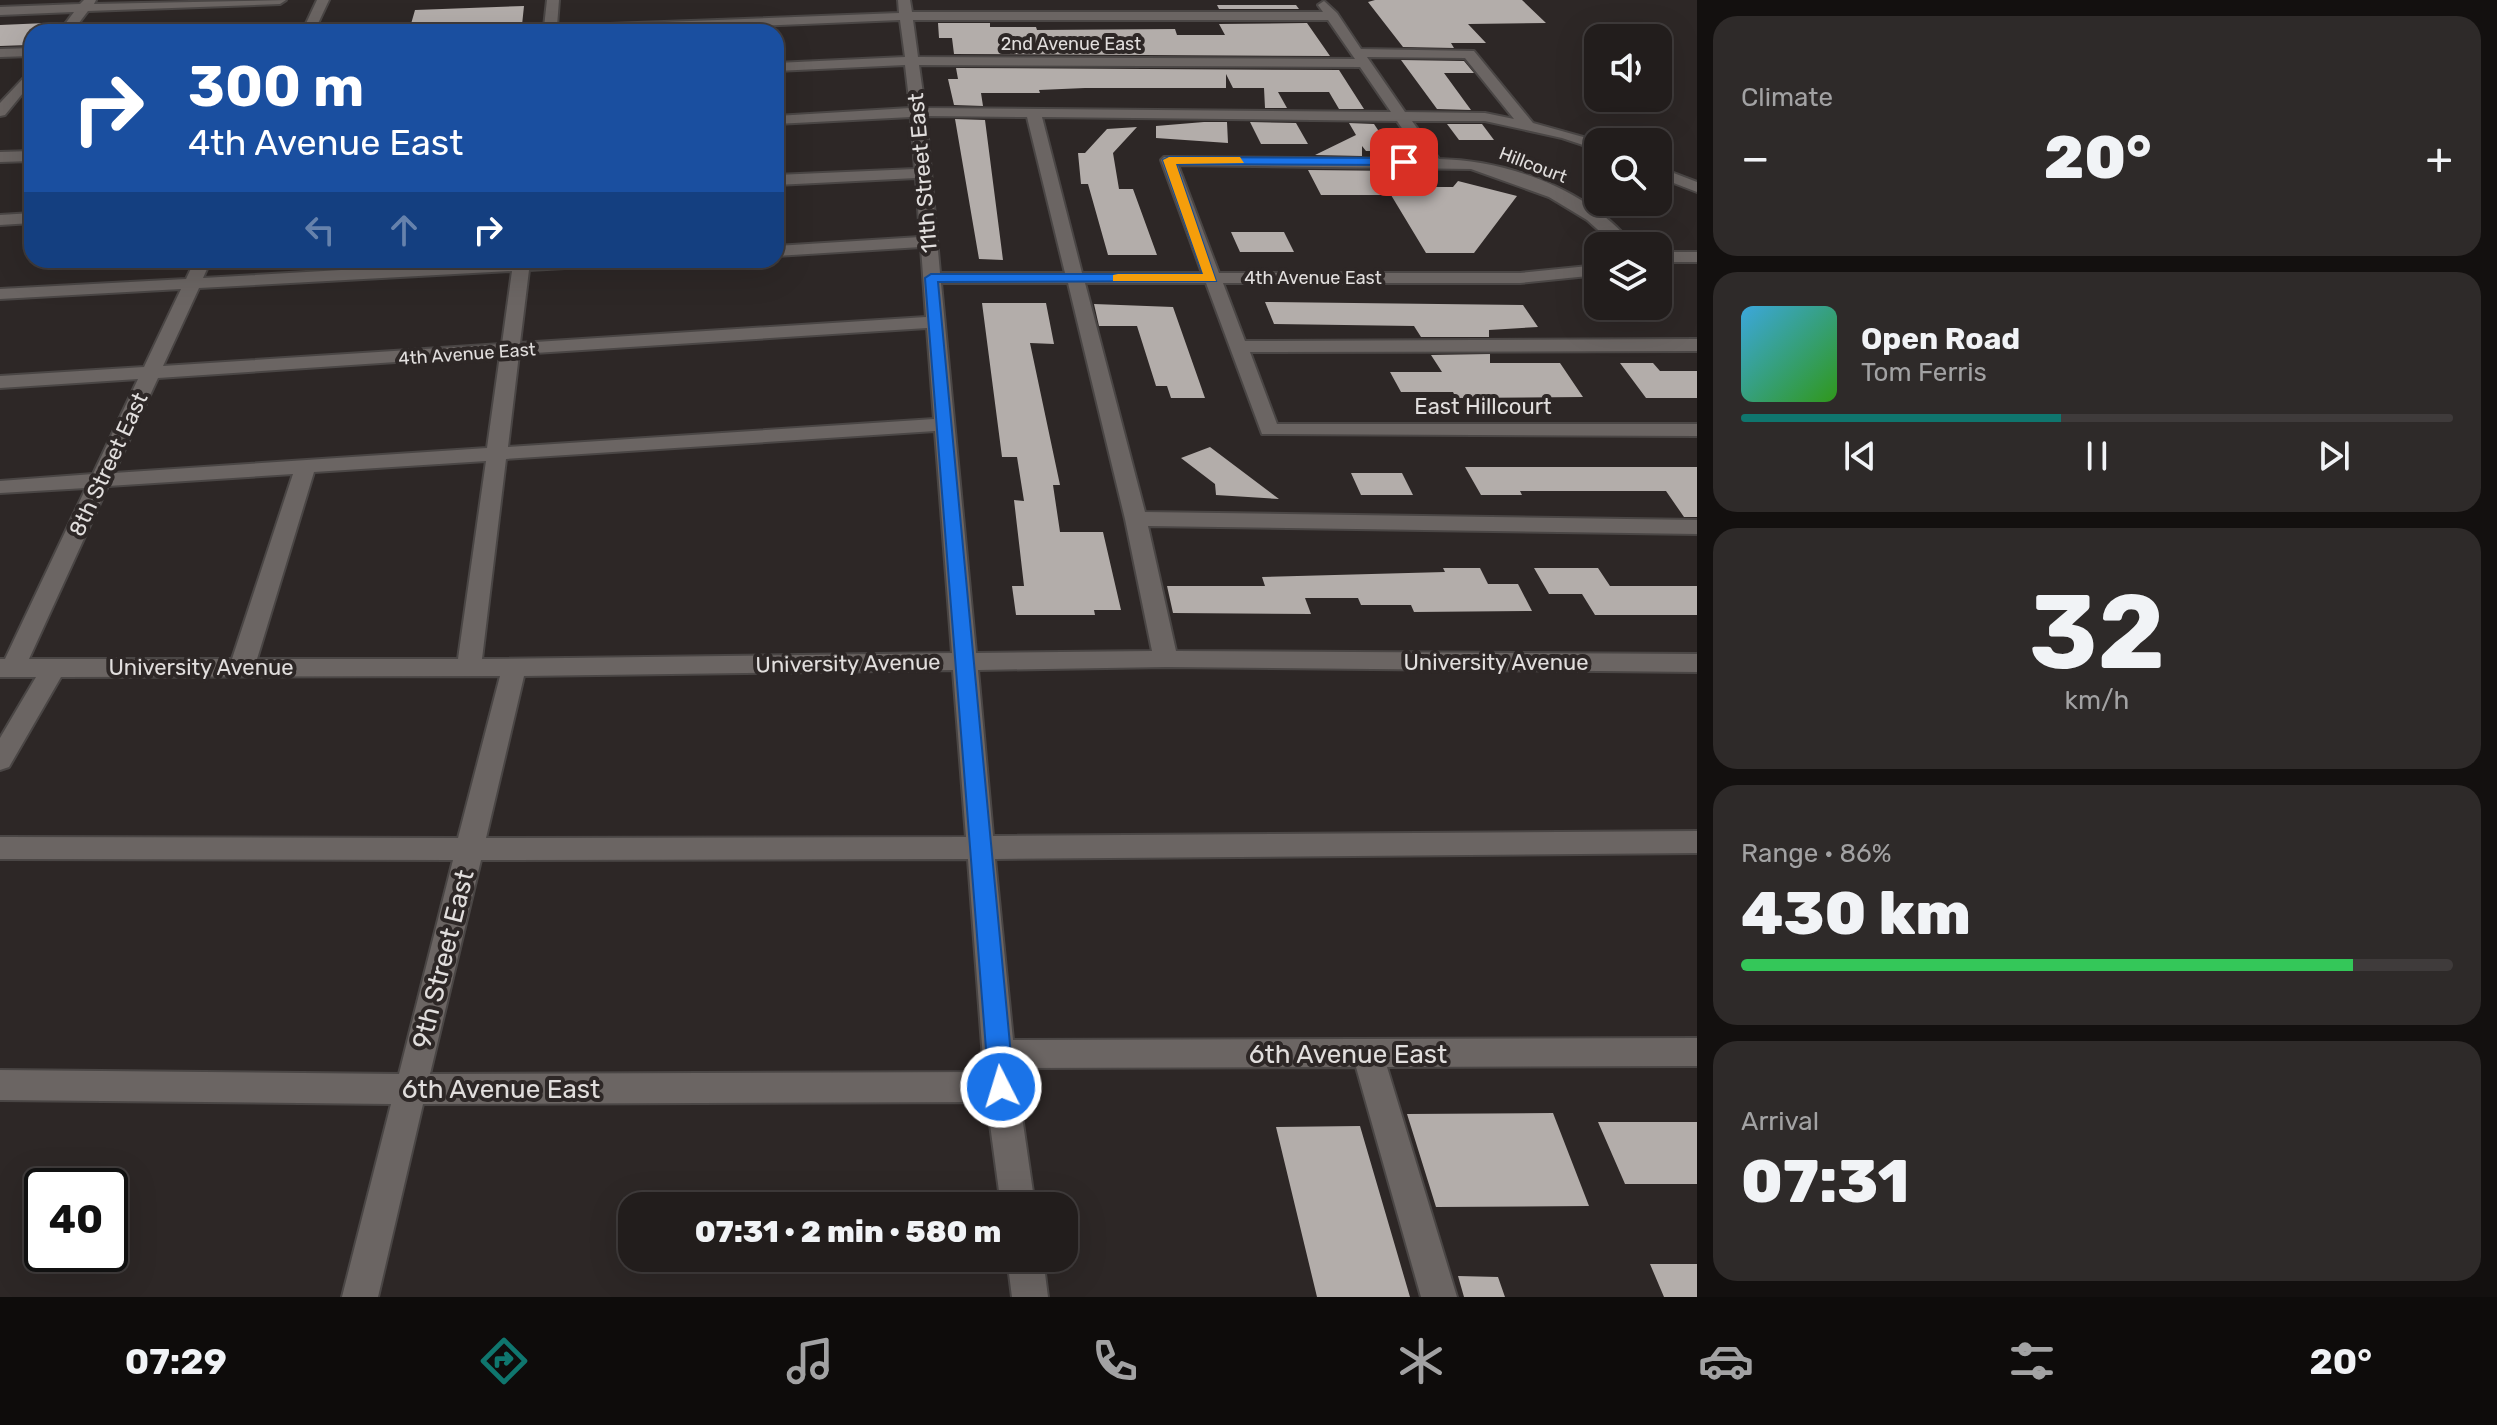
<!DOCTYPE html>
<html lang="en">
<head>
<meta charset="utf-8">
<style>
	body { margin:0; font-family:Rubik,sans-serif; background:#2e2a29; color:#f1f3f6; height:100vh; display:flex; flex-direction:column; font-size:30px; white-space:nowrap }
	* { box-sizing:border-box; margin:0 }
	p { font-size:26px; color:#a2a2a3 }
	.icon { flex:none; width:44px; height:44px; fill:none; stroke:currentColor; stroke-width:2; stroke-linecap:round; stroke-linejoin:round }
	.map { position:relative; flex:1; overflow:hidden }
	.drawer { display:flex; flex-direction:column; gap:16px; padding:16px; background:#13100f; width:800px }
	.drawer>* { flex:none }
	.banner { position:absolute; left:24px; top:24px; width:760px; height:244px; border-radius:24px; box-shadow:0 8px 32px #0002,0 0 0 2px #3f3b3b; background:#1a4fa0; color:#fff; overflow:hidden }
	.fabs { position:absolute; left:1584px; top:24px; display:grid; gap:16px }
	.fabs a { display:grid; place-items:center; width:88px; height:88px; border-radius:16px; background:#221d1c; box-shadow:0 8px 32px #0002,0 0 0 2px #3f3b3b; font-size:40px }
	.speed { position:absolute; left:24px; top:1168px; display:flex; gap:16px; font-size:40px; font-weight:700; text-align:center }
	.speed>* { display:grid; place-content:center; width:104px; height:104px; border-radius:50%; background:#221d1c; box-shadow:0 8px 32px #0002,0 0 0 2px #3f3b3b; line-height:1 }
	.speed .limit { border:4px solid #111; border-radius:12px; background:#fff; color:#111 }
	.pin { position:absolute; display:grid; place-items:center; width:68px; height:68px; color:#fff; margin:-34px; border-radius:16px; box-shadow:0 4px 12px #0006 }
	.me { position:absolute; width:88px; margin:-44px; rotate:355deg; stroke-linejoin:round; filter:drop-shadow(0 0 6px #0008) }
	.turn { display:flex; align-items:center; gap:28px; height:168px; padding:0 32px; font-size:36px }
	.turn .icon { width:104px; height:104px; stroke-width:2.5 }
	.turn b { display:block; font-size:56px; line-height:68px }
	.lanes { display:flex; align-items:center; height:76px; padding:0 32px; background:#0003; justify-content:center; gap:40px; direction:ltr }
	.lanes .off { opacity:.35 }
	.big { font-size:60px; font-weight:800; line-height:1.1 }
	.drawer .tile { flex:1; display:flex; flex-direction:column; justify-content:center; gap:12px; min-width:0; padding:0 28px; border-radius:24px; background:#2e2a29 }
	.drawer .dial { align-items:center; gap:0 }
	.dial b { font-size:104px; line-height:1 }
	.song { display:flex; align-items:center; gap:24px }
	.cover { width:96px; height:96px; border-radius:12px; background:linear-gradient(135deg,hsl(200 70% 55%),hsl(110 70% 35%)) }
	.played { height:8px; border-radius:4px; background:linear-gradient(90deg,#0f766e 45%,#3f3b3b 45%) }
	.keys { display:flex; justify-content:space-around; direction:ltr }
	.heat { display:flex; justify-content:space-between; align-items:center; font-size:44px; direction:ltr }
	.charge { height:12px; border-radius:6px; background:linear-gradient(90deg,#34c759 86%,#3f3b3b 0) }
	.trip { position:absolute; left:618px; top:1192px; width:460px; height:80px; border-radius:24px; background:#221d1c; box-shadow:0 8px 32px #0002,0 0 0 2px #3f3b3b; font-weight:800; line-height:80px; text-align:center }
	.tab-bar { display:flex; height:128px; justify-content:space-around; align-items:center; background:#0e0c0b; color:#a2a2a3 }
	.tab-bar .icon { width:56px; height:56px }
	.tab-bar .selected { color:#0f766e }
	.tab-bar b { font-size:36px; color:#f1f3f6 }
	main { display:flex; flex:1; min-height:0 }
	.map>svg:first-child { display:block }
	.building { fill:#b3adaa }
	.lines { fill:none; stroke-linecap:round; stroke-linejoin:round }
	.minor-casing { stroke:#4a4645; stroke-width:4 }
	.minor { fill:#6b6563; fill-rule:evenodd }
	.route { fill:#1a73e8; stroke:#114b97; stroke-width:2 }
	.slow { fill:#f59e0b }
	.labels { text-anchor:middle; stroke-width:8; stroke-linejoin:round; paint-order:stroke }
	.far-street-label { font-size:18px; fill:#e1dedd; stroke:#2d2726 }
	.street-label { font-size:22px; fill:#e1dedd; stroke:#2d2726 }
	.near-street-label { font-size:26px; fill:#e1dedd; stroke:#2d2726 }
</style>
</head>
<body>
<main>
<div class="map">
<svg width="1697" height="1297" viewBox="0 0 1697 1297">
	<rect width="100%" height="100%" fill="#2d2726"/>
	<path class="building" d="M1375,0H1522L1546,23L1468,24L1486,43H1451L1454,48L1403,47L1368,2Z
		M1217,5H1296L1299,9H1219Z
		M524,6L522,25L508,30L409,31L415,10Z
		M46,23L40,32H32L29,45L0,46V25Z
		M938,23H990V27H1036L1037,30L1175,29L1177,35H1225L1219,24L1307,23L1330,56L954,54L952,38H939Z
		M1401,60L1464,61L1474,73H1444L1471,110L1437,109Z
		M956,68L1339,70L1364,109H1339L1329,92H1278L1287,108H1265L1264,88H1233L1226,74V88H1085L1039,90L1040,93H981L983,106L954,105L948,79H958Z
		M955,119L985,120L1003,260L979,259Z
		M1204,122H1227L1228,143L1156,138V126Z
		M1250,122L1296,123L1308,144H1261Z
		M1349,123L1374,124L1392,151H1366L1362,146V156L1315,155L1356,135Z
		M1447,124H1482L1494,140H1459Z
		M1137,127L1113,153L1119,189H1133L1157,255H1108L1088,184H1081L1078,153H1085L1107,129Z
		M1308,170L1405,171L1419,187H1453L1458,181L1517,196L1474,253H1426L1391,195H1321Z
		M1231,232H1284L1294,252H1240Z
		M1265,302L1523,305L1538,327L1489,330V337H1421L1414,326L1274,324Z
		M982,303H1046L1054,344L1030,343L1060,485H1053L1060,532H1103L1121,610H1094L1095,615H1016L1012,586H1024L1014,500L1024,501L1017,457H1002Z
		M1094,304L1173,307L1205,398H1171L1167,386H1156L1137,326H1099Z
		M1490,354V363H1560L1583,397L1456,398L1453,392H1401L1390,372H1442L1431,355Z
		M1620,363H1653L1660,371H1697V398H1646Z
		M1210,447L1279,499L1216,495L1215,484L1181,458Z
		M1465,467H1697V517H1684L1666,491H1520L1522,495H1481Z
		M1351,473H1402L1413,495H1361Z
		M1443,568H1480L1488,584H1518L1532,611L1414,612L1411,605H1361L1358,598H1305L1311,614L1173,613L1167,586H1265L1262,577L1445,572Z
		M1534,568H1598L1610,586H1697V615H1595L1582,594H1549Z
		M1553,1113L1589,1206L1436,1207L1407,1114Z
		M1598,1122H1697V1184H1625Z
		M1360,1126L1410,1297H1317L1276,1127Z
		M1650,1264H1697V1297H1664Z
		M1458,1276L1498,1277L1505,1297H1464Z"/>
	<g class="lines">
		<g class="minor-casing">
			<path id="minor" d="M84,0H96L94,4L286,0L280,4L88,11L72,32H59L74,12L0,15V7L80,4Z
				M317,0H329L314,32H302Z
				M547,0H559L557,26L899,13L898,0H910L912,12H1323L1318,5L1324,1L1337,13L1361,49L1474,51L1533,123L1601,142H1598V150L1562,138L1485,121H1412L1439,159C1507,160 1590,190 1634,246H1616L1587,220L1549,197L1471,169L1178,165L1219,273H1520L1598,265V275L1520,283H1223L1245,341L1697,339V351L1250,352L1277,424H1697V436L1262,434L1206,283H1085L1145,512L1697,520V534L1148,526L1176,651L1697,654V672L1166,667L978,670L993,836L1697,831V853L995,859L1013,1040L1697,1038V1066L1387,1067L1457,1297H1421L1356,1067L1015,1068L1035,1206H1001L987,1102L423,1104L378,1297H342L391,1104L0,1100V1070L399,1074L453,860L0,859V837L458,838L500,676L61,677L9,767L0,770V738L36,677H0V659H5L86,488L0,493V481L93,474L138,379L0,388V376L144,367L181,289L0,299V289L186,279L195,260H211L203,278L514,260H627L619,265L529,270L520,343L926,317L921,247L776,256V246L920,237L916,178L776,185V175L915,169L911,117L776,124V116L910,108L905,65L776,71V63L905,57L900,20L609,32H510L516,28L544,27ZM913,20H1328L1355,59L918,57ZM1367,57L1465,58L1514,119L1485,113L1405,112ZM919,65L1360,67L1391,112L925,108ZM926,116L1027,117L1065,273H940ZM1042,117L1397,121L1423,159L1164,157L1161,160L1202,273H1082ZM512,271L502,344L163,366L199,288ZM941,283H1068L1125,519L1152,651L976,653ZM927,328L934,419L508,447L519,354ZM500,355L487,448L114,473L158,378ZM935,431L952,653L482,659L506,459ZM486,461L458,659H257L314,472ZM293,474L232,659H29L108,486ZM953,670L966,837L486,838L524,676ZM968,859L984,1072L430,1074L481,860Z
				M32,48V56L0,57V49Z
				M32,69V82L5,115L0,116V103Z
				M32,151V161L0,162V152Z
				M1658,167L1697,182V192L1658,177Z
				M32,213V223L0,225V215Z
				M1658,252H1697V262H1658Z
				M1007,1258H1043L1048,1297H1012Z"/>
		</g>
		<use href="#minor" class="minor"/>
	</g>
	<path class="route" d="M1169,157L1404,158L1410,162L1404,165L1176,164L1216,281L938,282L1014,1087L1010,1095L1001,1098L993,1095L989,1087L925,278L931,274H1203L1163,160Z"/>
	<path class="slow" d="M1240,157L1244,163L1176,164L1216,281H1113V275L1118,274H1203L1163,160L1169,157Z"/>
	<g class="labels">
		<g class="far-street-label">
			<text x="1071" y="50">2nd Avenue East</text>
			<text transform="translate(1533 165) rotate(21)" y="6">Hillcourt</text>
			<text x="1313" y="284">4th Avenue East</text>
			<text transform="translate(467 354) rotate(-4)" y="6">4th Avenue East</text>
		</g>
		<g class="street-label">
			<text transform="translate(922 173) rotate(-95)" y="8">11th Street East</text>
			<text x="1483" y="414">East Hillcourt</text>
			<text transform="translate(108 464) rotate(-65)" y="8">8th Street East</text>
			<text x="1496" y="670">University Avenue</text>
			<text transform="translate(848 663) rotate(-1)" y="8">University Avenue</text>
			<text x="201" y="675">University Avenue</text>
		</g>
		<g class="near-street-label">
			<text transform="translate(443 959) rotate(-76)" y="9">9th Street East</text>
			<text x="1348" y="1063">6th Avenue East</text>
			<text x="501" y="1098">6th Avenue East</text>
		</g>
	</g>
</svg>
<div class="fabs">
<a><svg class="icon" aria-label="sound" viewBox="0 0 24 24"><path d="M4 9h4l5-4v14l-5-4H4zM17 9q2 3 0 6"/></svg></a>
<a><svg class="icon" aria-label="search" viewBox="0 0 24 24"><circle cx="10" cy="10" r="6"/><path d="M15 15l6 6"/></svg></a>
<a><svg class="icon" aria-label="layers" viewBox="0 0 24 24"><path d="M12 4l9 5-9 5-9-5zM3 14l9 5 9-5"/></svg></a>
</div>
<div class="speed"><div class="limit">40</div></div>
<div class="pin" style="left:1404px;top:162px;background:#d93025"><svg class="icon" aria-label="arrive" viewBox="0 0 24 24"><path d="M6 21V4h12l-3 4 3 4H6"/></svg></div>
<svg class="me" style="left:1001px;top:1087px" viewBox="-20 -20 40 40"><circle r="17" fill="#1a73e8" stroke="#fff" stroke-width="3"/><path d="M0-11L8 9 0 5-8 9z" fill="#fff"/></svg>
<div class="trip">07:31 · 2 min · 580 m</div>
<div class="banner">
<div class="turn"><svg class="icon" aria-label="right" viewBox="0 0 24 24"><path d="M7 20v-9h11M14 6l5 5-5 5"/></svg><div><b>300 m</b>4th Avenue East</div></div>
<div class="lanes"><svg class="icon off" aria-label="left" viewBox="0 0 24 24"><path d="M17 20v-9H6M10 6l-5 5 5 5"/></svg><svg class="icon off" aria-label="ahead" viewBox="0 0 24 24"><path d="M12 20V5M6 11l6-6 6 6"/></svg><svg class="icon" aria-label="right" viewBox="0 0 24 24"><path d="M7 20v-9h11M14 6l5 5-5 5"/></svg></div>
</div>
</div>
<section class="drawer">
<div class="tile"><p>Climate</p>
<div class="heat"><a>−</a><b class="big">20°</b><a>+</a></div>
</div>
<div class="tile">
<div class="song"><i class="cover"></i><div><b>Open Road</b><p>Tom Ferris</p></div></div>
<div class="played"></div>
<div class="keys"><svg class="icon" aria-label="previous" viewBox="0 0 24 24"><path d="M18 5L8 12l10 7zM5 5v14"/></svg><svg class="icon" aria-label="pause" viewBox="0 0 24 24"><path d="M8 5v14M16 5v14"/></svg><svg class="icon" aria-label="next" viewBox="0 0 24 24"><path d="M6 5l10 7-10 7zM19 5v14"/></svg></div>
</div>
<div class="tile dial"><b>32</b><p>km/h</p></div>
<div class="tile"><p>Range · 86%</p><b class="big">430 km</b><div class="charge"></div></div>
<div class="tile"><p>Arrival</p><b class="big">07:31</b></div>
</section>
</main>
<nav class="tab-bar">
<b>07:29</b>
<svg class="icon selected" aria-label="directions" viewBox="0 0 24 24"><path d="M12 3l9 9-9 9-9-9zM9 14v-3h6M13 9l2 2-2 2"/></svg>
<svg class="icon" aria-label="music" viewBox="0 0 24 24"><path d="M9 18V5l10-2v13"/><circle cx="6" cy="18" r="3"/><circle cx="16" cy="16" r="3"/></svg>
<svg class="icon" aria-label="phone" viewBox="0 0 24 24"><path d="M5 4h4l2 5-3 2q2 4 5 5l2-3 5 2v4C11 20 4 13 5 4z"/></svg>
<svg class="icon" aria-label="climate" viewBox="0 0 24 24"><path d="M12 3v18M4 7l16 10M4 17L20 7"/></svg>
<svg class="icon" aria-label="car" viewBox="0 0 24 24"><path d="M5 17H2v-5l4-1 3-4h7l3 4 3 1v5h-3M9 17h6M6 11h13"/><circle cx="7" cy="17" r="2"/><circle cx="17" cy="17" r="2"/></svg>
<svg class="icon" aria-label="filters" viewBox="0 0 24 24"><path d="M4 7h16M4 17h16"/><circle cx="9" cy="7" r="2"/><circle cx="15" cy="17" r="2"/></svg>
<b>20°</b>
</nav>
</body>
</html>
